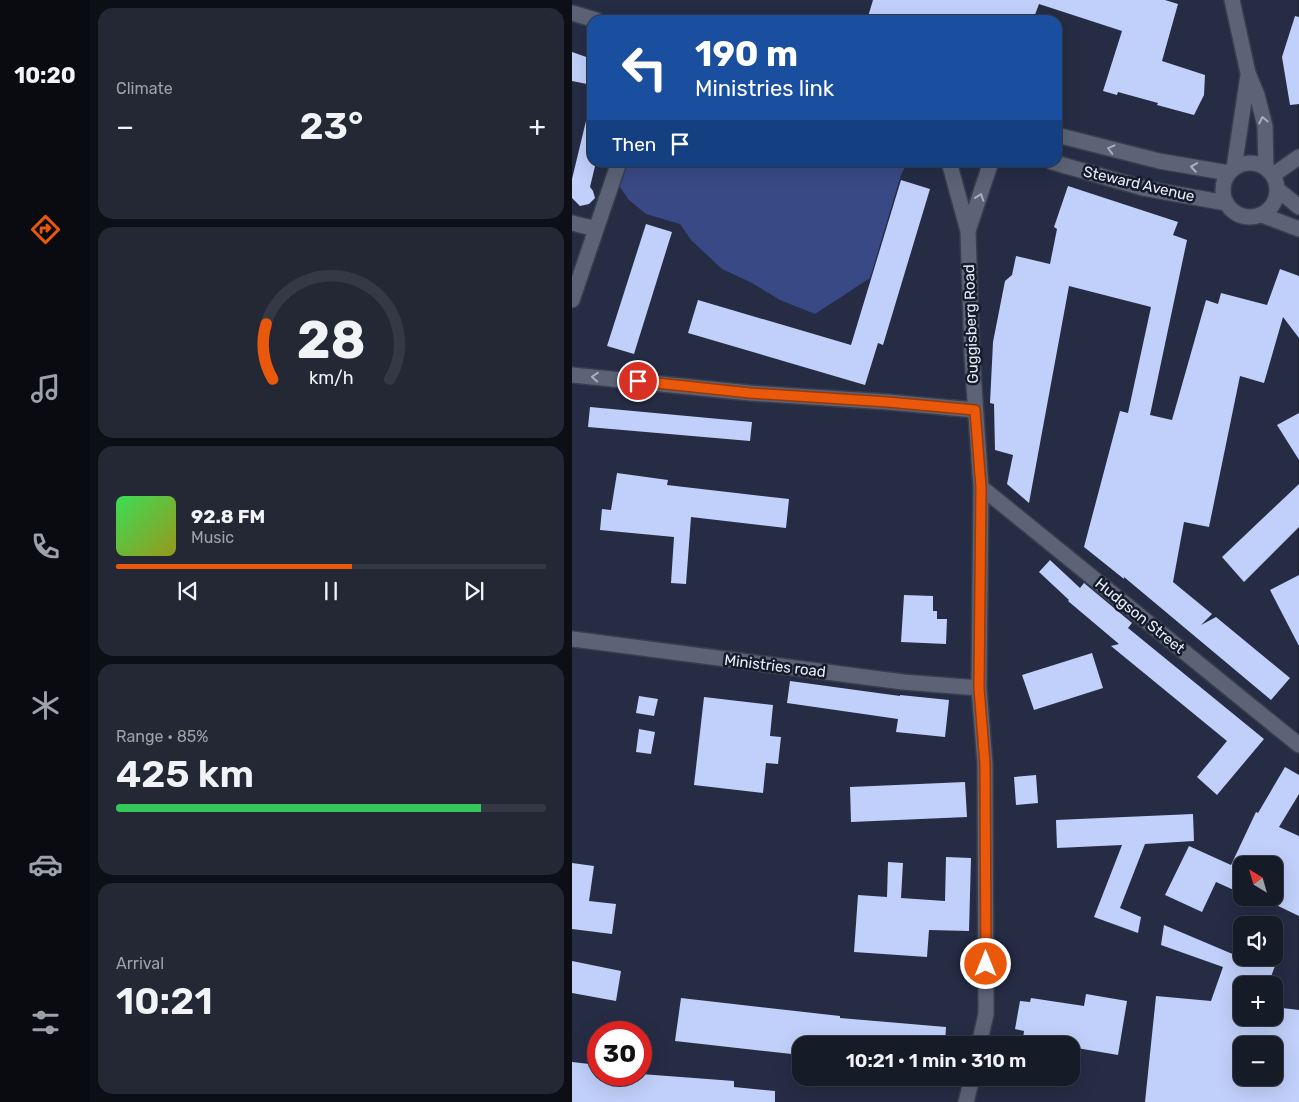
<!DOCTYPE html>
<html lang="en">
<head>
<meta charset="utf-8">
<style>
	body { margin:0; font-family:Rubik,sans-serif; background:#232834; color:#f1f3f6; height:100vh; display:flex; flex-direction:column; font-size:19px; white-space:nowrap }
	* { box-sizing:border-box; margin:0 }
	p { font-size:16px; color:#9ea1a8 }
	.icon { flex:none; width:28px; height:28px; fill:none; stroke:currentColor; stroke-width:2; stroke-linecap:round; stroke-linejoin:round }
	.map { position:relative; flex:1; overflow:hidden }
	.details { display:flex; flex-direction:column; gap:8px; padding:8px; background:#0c0f16; width:482px }
	.details>* { flex:none }
	.top-card { position:absolute; left:15px; top:15px; width:475px; height:152px; border-radius:15px; box-shadow:0 5px 20px #0002,0 0 0 1px #353945; background:#1a4fa0; color:#fff; overflow:hidden }
	.needle { width:32px; rotate:323deg }
	.buttons { position:absolute; left:661px; top:856px; display:grid; gap:10px }
	.buttons a { display:grid; place-items:center; width:50px; height:50px; border-radius:10px; background:#161b28; box-shadow:0 5px 20px #0002,0 0 0 1px #353945; font-size:25px }
	.speed { position:absolute; left:15px; top:1021px; display:flex; gap:10px; font-size:25px; font-weight:700; text-align:center }
	.speed>* { display:grid; place-content:center; width:65px; height:65px; border-radius:50%; background:#161b28; box-shadow:0 5px 20px #0002,0 0 0 1px #353945; line-height:1 }
	.speed .limit { border:8px solid #d22; background:#fff; color:#111 }
	.pin { position:absolute; display:grid; place-items:center; width:42px; height:42px; color:#fff; margin:-21px; border:2px solid #fff; border-radius:50%; box-shadow:0 1px 5px #0007 }
	.me { position:absolute; width:55px; margin:-28px; rotate:0deg; stroke-linejoin:round; filter:drop-shadow(0 0 4px #0008) }
	.turn { display:flex; align-items:center; gap:18px; height:105px; padding:0 25px; font-size:22px }
	.turn .icon { width:65px; height:65px; stroke-width:2.5 }
	.turn b { display:block; font-size:35px; line-height:42px }
	.then { display:flex; align-items:center; height:48px; padding:0 25px; background:#0003; gap:10px; font-size:19px }
	.big { font-size:38px; font-weight:600; line-height:1.1 }
	.details .tile { flex:1; display:flex; flex-direction:column; justify-content:center; gap:8px; min-width:0; padding:0 18px; border-radius:15px; background:#232834 }
	.details .dial { align-items:center; gap:0 }
	.dial svg { height:130px; overflow:visible; fill:none; stroke:#353945; stroke-width:7; stroke-linecap:round; text-anchor:middle }
	.dial text { fill:#f1f3f6; stroke:none }
	.song { display:flex; align-items:center; gap:15px }
	.cover { width:60px; height:60px; border-radius:8px; background:linear-gradient(135deg,hsl(130 70% 55%),hsl(60 70% 35%)) }
	.played { height:5px; border-radius:2px; background:linear-gradient(90deg,#ea580c 55%,#353945 55%) }
	.keys { display:flex; justify-content:space-around; direction:ltr }
	.heat { display:flex; justify-content:space-between; align-items:center; font-size:28px; direction:ltr }
	.charge { height:8px; border-radius:4px; background:linear-gradient(90deg,#34c759 85%,#353945 0) }
	.trip { position:absolute; left:220px; top:1036px; width:288px; height:50px; border-radius:15px; background:#161b28; box-shadow:0 5px 20px #0002,0 0 0 1px #353945; font-weight:600; line-height:50px; text-align:center }
	main { display:flex; flex:1; min-height:0 }
	.menu { display:flex; flex-direction:column; width:90px; justify-content:space-around; align-items:center; background:#090b10; color:#9ea1a8 }
	.menu .icon { width:35px; height:35px }
	.menu .selected { color:#ea580c }
	.menu b { font-size:22px; color:#f1f3f6 }
	.map>svg:first-child { display:block }
	.built { fill:#252c44; fill-rule:evenodd }
	.forest { fill:#394985 }
	.building { fill:#c1d0fa; fill-rule:evenodd }
	.lines { fill:none; stroke-linecap:round; stroke-linejoin:round }
	.minor-casing { stroke:#393e4d; stroke-width:18 }
	.minor { stroke:#5c6377; stroke-width:15 }
	.oneway { stroke:#a9aebe }
	.route-casing { stroke:#983908; stroke-width:12 }
	.route { stroke:#ea580c; stroke-width:9 }
	.labels { text-anchor:middle; stroke-width:5; stroke-linejoin:round; paint-order:stroke }
	.street-label { font-size:15px; fill:#e8ecf9; stroke:#151b2b }
</style>
</head>
<body>
<main>
<nav class="menu">
<b>10:20</b>
<svg class="icon selected" aria-label="directions" viewBox="0 0 24 24"><path d="M12 3l9 9-9 9-9-9zM9 14v-3h6M13 9l2 2-2 2"/></svg>
<svg class="icon" aria-label="music" viewBox="0 0 24 24"><path d="M9 18V5l10-2v13"/><circle cx="6" cy="18" r="3"/><circle cx="16" cy="16" r="3"/></svg>
<svg class="icon" aria-label="phone" viewBox="0 0 24 24"><path d="M5 4h4l2 5-3 2q2 4 5 5l2-3 5 2v4C11 20 4 13 5 4z"/></svg>
<svg class="icon" aria-label="climate" viewBox="0 0 24 24"><path d="M12 3v18M4 7l16 10M4 17L20 7"/></svg>
<svg class="icon" aria-label="car" viewBox="0 0 24 24"><path d="M5 17H2v-5l4-1 3-4h7l3 4 3 1v5h-3M9 17h6M6 11h13"/><circle cx="7" cy="17" r="2"/><circle cx="17" cy="17" r="2"/></svg>
<svg class="icon" aria-label="filters" viewBox="0 0 24 24"><path d="M4 7h16M4 17h16"/><circle cx="9" cy="7" r="2"/><circle cx="15" cy="17" r="2"/></svg>
</nav>
<section class="details">
<div class="tile"><p>Climate</p>
<div class="heat"><a>−</a><b class="big">23°</b><a>+</a></div>
</div>
<div class="tile dial"><svg viewBox="0 0 100 80">
<path d="M14 69A42 42 0 1 1 86 69"/>
<path d="M14 69A42 42 0 0 1 10 35" stroke="#ea580c"/>
<text x="50" y="56" font-size="32" font-weight="700">28</text>
<text x="50" y="72" font-size="11">km/h</text>
</svg></div>
<div class="tile">
<div class="song"><i class="cover"></i><div><b>92.8 FM</b><p>Music</p></div></div>
<div class="played"></div>
<div class="keys"><svg class="icon" aria-label="previous" viewBox="0 0 24 24"><path d="M18 5L8 12l10 7zM5 5v14"/></svg><svg class="icon" aria-label="pause" viewBox="0 0 24 24"><path d="M8 5v14M16 5v14"/></svg><svg class="icon" aria-label="next" viewBox="0 0 24 24"><path d="M6 5l10 7-10 7zM19 5v14"/></svg></div>
</div>
<div class="tile"><p>Range · 85%</p><b class="big">425 km</b><div class="charge"></div></div>
<div class="tile"><p>Arrival</p><b class="big">10:21</b></div>
</section>
<div class="map">
<svg width="727" height="1102" viewBox="0 0 727 1102">
	<rect width="100%" height="100%" fill="#1e2436"/>
	<path class="built" d="M0,0H726V1102H0ZM20,20H485V162H20ZM670,865H702V898H670ZM670,925H702V958H670ZM670,985H702V1018H670ZM26,1032H69V1075H26ZM229,1045H499V1078H229ZM670,1045H702V1078H670Z"/>
	<path class="forest" d="M51,163H335L329,175L298,278L243,314L208,300L180,283L150,269L119,240L108,224L74,214L57,200L45,183Z"/>
	<path class="building" d="M301,0H593L606,4L590,61L633,75L632,95L622,115L585,105L586,103L546,92L545,95L531,91L550,31L467,4L461,20H295Z
		M723,16L727,17V104L718,105L710,57Z
		M0,52L20,59V85L0,81Z
		M14,121L20,122V162H24L18,187L21,191L23,198L17,204L8,206L0,198V179Z
		M329,180L358,189L311,345L306,343L293,385L116,333L126,300L279,345Z
		M496,186L606,222L601,235L615,240L578,415L600,420L634,300L646,304L649,293L695,305L708,269L727,276V338L711,317L692,383L668,376L637,527L612,522L601,582L640,614L629,625L644,617L718,678L699,700L552,577V579L512,547L548,411L556,413L579,307L497,286L457,503L435,484L441,455L423,450L422,404L418,403L421,342L433,281L440,275L444,256L478,264L485,229L482,227Z
		M74,224L100,232L62,354L35,346Z
		M18,407L180,422L178,441L16,427Z
		M727,413V460L705,425Z
		M45,473L96,480L95,485L217,499L214,528L119,517L114,584L99,583L102,537L28,530L30,509L39,510Z
		M727,484V527L672,582L650,557Z
		M478,560L508,588L512,583L560,623L556,628L692,739L645,795L625,777L655,741L539,646L547,644L496,601L497,600L467,572Z
		M727,575V646L698,590Z
		M332,595L361,596V611H365V619H375L374,644L329,642Z
		M520,653L531,688L462,710L450,675Z
		M218,681L328,696V695L377,700L373,737L324,732L326,719L215,703Z
		M67,696L86,699L82,716L64,713Z
		M132,697L201,705L198,736L209,737L206,764L194,763L191,793L122,785Z
		M67,729L83,732L79,754L64,752Z
		M713,767L727,775V794L707,827L727,836V916L702,904V865H670V891L665,888L664,891L644,882L630,912L593,895L617,846L659,865L684,812L686,813Z
		M464,775L466,803L444,805L442,777Z
		M393,782L395,817L279,822L278,787Z
		M621,814L622,841L573,844L548,908L569,917L566,933L522,917L550,845L485,848L484,820Z
		M374,857L399,858L397,931L357,930L355,957L282,952L286,895L315,897L316,862L331,863L329,898L373,901Z
		M0,863L22,866L17,901L44,904L40,934L0,929Z
		M592,925L670,958H688L704,963L696,985H670V1018H702V1007L727,1010V1102H573L584,996L639,1001L651,967L589,945ZM670,1045H702V1078H670Z
		M0,961L49,971L44,1001L0,993Z
		M514,994L555,1001L546,1055L499,1047V1045H485L451,1039L452,1031L443,1029L448,1001L458,1002L459,998L512,1006Z
		M109,998L268,1016V1018L374,1027L373,1045H229V1055L103,1041Z
		M0,1062L26,1065V1075L69,1074L162,1081V1087L203,1091V1102H0Z"/>
	<g class="lines">
		<g class="minor-casing">
			<path id="minor" d="M660,0L676,73L685,95L693,126L694,168
				M0,13L24,20
				M485,135L587,161L657,173
				M377,162L396,231L400,357L409,487L407,688L413,764L414,1014L407,1045
				M480,162L571,188L654,203
				M651 190a27 27 0 1 1 54 0a27 27 0 1 1-54 0Z
				M662,168L676,75
				M701,175L727,157
				M705,189L727,207
				M690,215L727,229
				M0,223L24,229
				M396,231L419,162
				M0,300L47,162
				M0,375L178,393L316,402L403,410
				M409,487L727,745
				M0,639L331,682L407,688
				M394,1102L400,1078"/>
		</g>
		<use href="#minor" class="minor"/>
	</g>
	<defs><path id="oneway-chevron" d="M-2-3.5L2.5 0L-2 3.5" fill="none" stroke-width="1.6" stroke-linecap="round" stroke-linejoin="round" transform="scale(1.25)"/></defs>
	<g class="oneway">
		<use href="#oneway-chevron" transform="translate(691 120) rotate(-103)"/>
		<use href="#oneway-chevron" transform="translate(539 149) rotate(-165)"/>
		<use href="#oneway-chevron" transform="translate(622 167) rotate(-171)"/>
		<use href="#oneway-chevron" transform="translate(408 197) rotate(-71)"/>
		<use href="#oneway-chevron" transform="translate(23 377) rotate(-175)"/>
	</g>
	<g class="lines">
		<g class="route-casing">
			<path id="route" d="M66,381L178,393L316,402L403,410L409,487L407,688L413,764L414,964"/>
		</g>
		<use href="#route" class="route"/>
	</g>
	<g class="labels">
		<g class="street-label">
			<text transform="translate(567 184) rotate(13)" y="5">Steward Avenue</text>
			<text transform="translate(399 324) rotate(-92)" y="5">Guggisberg Road</text>
			<text transform="translate(568 616) rotate(39)" y="5">Hudgson Street</text>
			<text transform="translate(203 666) rotate(7)" y="5">Ministries road</text>
		</g>
	</g>
</svg>
<div class="buttons">
<a><svg class="needle" viewBox="-14 -14 28 28"><path d="M0-13l5 13h-10z" fill="#e53935"/><path d="M0 13l5-13h-10z" fill="#9ea1a8"/></svg></a>
<a><svg class="icon" aria-label="sound" viewBox="0 0 24 24"><path d="M4 9h4l5-4v14l-5-4H4zM17 9q2 3 0 6"/></svg></a>
<a>+</a>
<a>−</a>
</div>
<div class="speed"><div class="limit">30</div></div>
<div class="pin" style="left:66px;top:381px;background:#d93025"><svg class="icon" aria-label="arrive" viewBox="0 0 24 24"><path d="M6 21V4h12l-3 4 3 4H6"/></svg></div>
<svg class="me" style="left:414px;top:964px" viewBox="-20 -20 40 40"><circle r="17" fill="#ea580c" stroke="#fff" stroke-width="3"/><path d="M0-11L8 9 0 5-8 9z" fill="#fff"/></svg>
<div class="trip">10:21 · 1 min · 310 m</div>
<div class="top-card">
<div class="turn"><svg class="icon" aria-label="left" viewBox="0 0 24 24"><path d="M17 20v-9H6M10 6l-5 5 5 5"/></svg><div><b>190 m</b>Ministries link</div></div>
<div class="then">Then<svg class="icon" aria-label="arrive" viewBox="0 0 24 24"><path d="M6 21V4h12l-3 4 3 4H6"/></svg></div>
</div>
</div>
</main>
</body>
</html>
